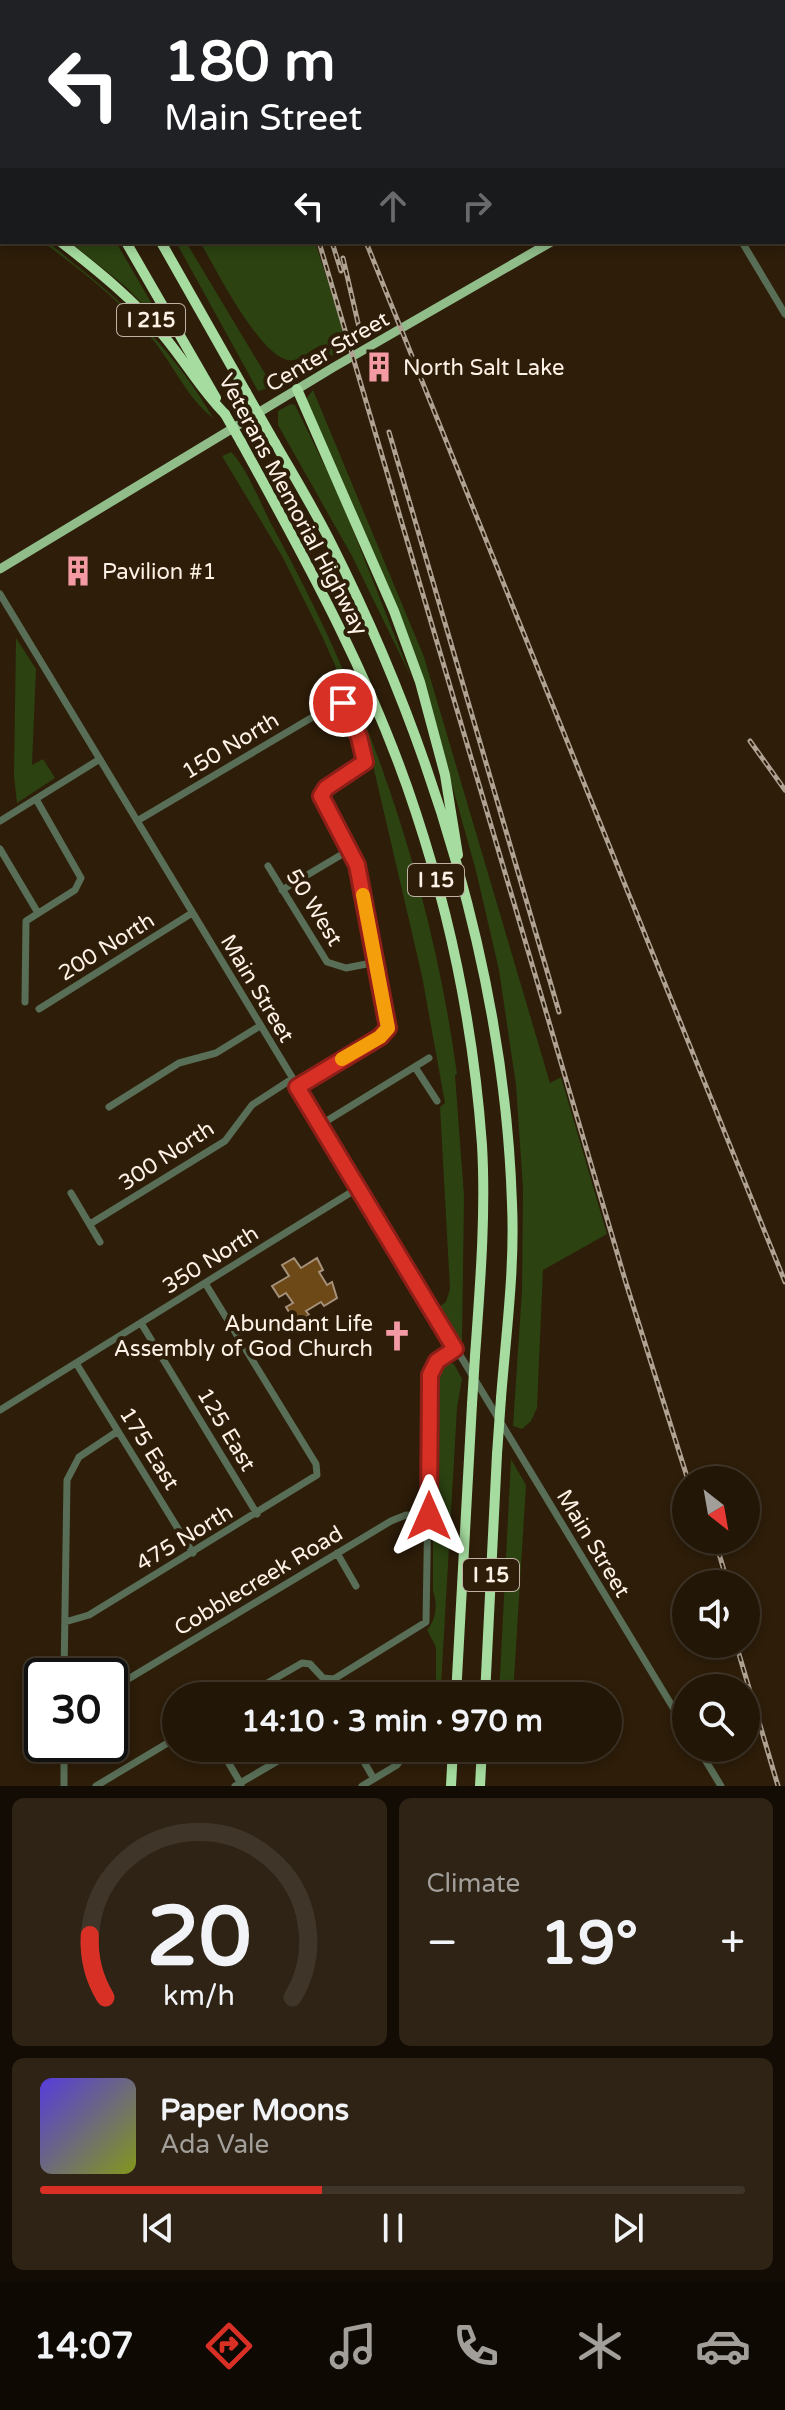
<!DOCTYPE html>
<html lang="en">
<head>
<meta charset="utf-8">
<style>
	body { margin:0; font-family:"Varela Round",sans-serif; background:#2e2315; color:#f1f3f6; height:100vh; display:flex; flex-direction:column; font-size:30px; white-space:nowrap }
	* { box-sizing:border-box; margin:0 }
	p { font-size:26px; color:#a29f9b }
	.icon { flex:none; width:44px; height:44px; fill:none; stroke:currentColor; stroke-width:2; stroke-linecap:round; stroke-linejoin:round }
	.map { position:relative; height:1786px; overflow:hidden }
	.drawer { display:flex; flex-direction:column; gap:12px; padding:12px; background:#130c04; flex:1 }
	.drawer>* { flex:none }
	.top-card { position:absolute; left:0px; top:0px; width:786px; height:244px; box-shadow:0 4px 12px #0003,0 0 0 2px #3f3528; background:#202124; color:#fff; overflow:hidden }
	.needle { width:52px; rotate:149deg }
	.tools { position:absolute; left:672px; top:1466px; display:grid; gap:16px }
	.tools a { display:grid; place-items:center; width:88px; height:88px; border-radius:50%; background:#221607; box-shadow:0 4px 12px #0003,0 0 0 2px #3f3528; font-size:40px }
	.speed { position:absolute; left:24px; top:1658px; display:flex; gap:16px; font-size:40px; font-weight:700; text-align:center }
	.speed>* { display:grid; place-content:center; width:104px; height:104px; border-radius:50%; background:#221607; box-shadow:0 4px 12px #0003,0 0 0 2px #3f3528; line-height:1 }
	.speed .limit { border:4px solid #111; border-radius:12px; background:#fff; color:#111 }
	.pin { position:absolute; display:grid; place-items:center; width:68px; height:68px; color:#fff; margin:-34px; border:4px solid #fff; border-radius:50%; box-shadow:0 2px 8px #0007 }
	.me { position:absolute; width:88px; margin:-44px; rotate:0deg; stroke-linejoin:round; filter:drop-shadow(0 0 6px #0008) }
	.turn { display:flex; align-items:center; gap:28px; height:168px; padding:0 32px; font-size:36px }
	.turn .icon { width:104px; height:104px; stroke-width:2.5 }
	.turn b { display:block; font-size:56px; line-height:68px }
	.lanes { display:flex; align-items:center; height:76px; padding:0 32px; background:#0003; justify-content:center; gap:40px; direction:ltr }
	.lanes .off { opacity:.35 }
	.big { font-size:60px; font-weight:700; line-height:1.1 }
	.drawer .tile { flex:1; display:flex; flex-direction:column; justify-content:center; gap:12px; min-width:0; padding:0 28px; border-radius:12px; background:#2e2315 }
	.drawer .dial { align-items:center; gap:0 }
	.dial svg { height:208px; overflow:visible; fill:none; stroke:#3f3528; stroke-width:7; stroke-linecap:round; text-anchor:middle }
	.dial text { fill:#f1f3f6; stroke:none }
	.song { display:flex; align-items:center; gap:24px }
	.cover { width:96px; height:96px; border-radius:12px; background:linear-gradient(135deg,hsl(250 70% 55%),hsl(70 70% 35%)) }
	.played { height:8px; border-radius:4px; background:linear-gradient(90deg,#d93025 40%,#3f3528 40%) }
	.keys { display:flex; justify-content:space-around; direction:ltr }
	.heat { display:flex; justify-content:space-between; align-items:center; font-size:44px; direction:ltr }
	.drawer .tiles { flex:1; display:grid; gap:12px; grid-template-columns:1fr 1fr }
	.tile:last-child { grid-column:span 2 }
	.trip { position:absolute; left:162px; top:1682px; width:460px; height:80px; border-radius:40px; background:#221607; box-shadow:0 4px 12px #0003,0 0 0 2px #3f3528; font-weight:700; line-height:80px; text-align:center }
	.dock { display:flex; height:128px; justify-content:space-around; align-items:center; background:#0e0903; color:#a29f9b }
	.dock .icon { width:56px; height:56px }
	.dock .selected { color:#d93025 }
	.dock b { font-size:36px; color:#f1f3f6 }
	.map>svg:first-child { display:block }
	.green { fill:#2c4211 }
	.building { fill:#6e4918; stroke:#a6917b; stroke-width:2 }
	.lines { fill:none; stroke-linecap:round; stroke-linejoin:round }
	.minor { stroke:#596e56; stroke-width:7 }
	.major { stroke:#90bd8a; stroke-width:9 }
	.highway { stroke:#a6dc9f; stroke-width:10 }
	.rail-casing { stroke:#afa293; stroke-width:5 }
	.rail { stroke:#2d1d09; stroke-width:2; stroke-dasharray:6; stroke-linecap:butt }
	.highway-bridge { stroke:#a6dc9f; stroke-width:10 }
	.route-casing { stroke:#8d1f18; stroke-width:20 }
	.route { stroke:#d93025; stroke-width:14 }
	.slow { stroke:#f59e0b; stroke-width:14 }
	.labels { text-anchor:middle; stroke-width:8; stroke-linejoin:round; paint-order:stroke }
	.shield { fill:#2d1d09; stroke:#bfb2a4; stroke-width:2 }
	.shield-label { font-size:20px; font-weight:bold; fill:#fef2e6 }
	.street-label { font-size:22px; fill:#fef2e6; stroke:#2d1d09 }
	.poi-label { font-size:22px; fill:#fef2e6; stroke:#2d1d09; text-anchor:start }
</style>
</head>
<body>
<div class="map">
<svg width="785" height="1786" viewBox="0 0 785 1786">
	<rect width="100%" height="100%" fill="#2d1d09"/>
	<path class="green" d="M43,242C54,245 64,255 73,263C127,304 179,358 213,418C187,398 173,364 153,340C122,302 82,271 43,242Z
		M70,242H116L167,330L126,287Z
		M176,242H186L273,387L258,391Z
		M200,242H315L347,340L332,356L321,345C313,349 303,357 294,360C264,367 214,265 200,242Z
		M313,390L424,657L550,1083L561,1077L607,1234L543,1270L537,1408L531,1421L522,1429L513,1426L522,1290L523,1189L516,1085L499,970L476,871L437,731L306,399Z
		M291,404L295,405L339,495L411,677L352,556L278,425V411Z
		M231,452C247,467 263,510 275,531C368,701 431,883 457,1074L455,1075L464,1196L462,1342L440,1306L446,1302L450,1289L440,1107L445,1103L422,976L366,735L322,636L282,556L222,456Z
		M16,638L36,669L32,765L43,759L55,778L17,803L14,776Z
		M444,1361L454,1364L462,1379L457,1408L441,1686L445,1687L444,1696H436V1647L427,1630C436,1620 438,1604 433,1591V1519L437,1492L434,1377Z
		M511,1459L526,1485L513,1696H499Z"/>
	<path class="building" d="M294,1258L301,1268L317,1258L323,1270L319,1272L327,1285L332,1282L337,1298L324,1306L321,1302L306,1311L309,1315L299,1321L296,1315L292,1317L286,1307L293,1303L286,1293L279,1297L272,1286L289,1276L282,1265Z"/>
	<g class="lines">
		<path class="minor" d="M742,242L785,314
			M0,594L686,1729
			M0,821L100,759
			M137,821L333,705L342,702L346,706L361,743L364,764L326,788L321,796L355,861L388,1028L380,1037L297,1087
			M0,849L38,913
			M268,866L327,962L346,968L377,962
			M282,890L351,849
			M25,1002L26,921L75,890L81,878L36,799
			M39,1009L192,913
			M415,1067L437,1101
			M109,1107L179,1063L216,1053L260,1026
			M320,1125L429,1058
			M71,1193L100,1242
			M90,1224L225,1141L252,1105L292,1079
			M141,1323L257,1514
			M76,1363L193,1553
			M0,1410L358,1188
			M337,1553L356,1586
			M65,1622L89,1615L317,1475L316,1464L205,1283
			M64,1676L67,1480L79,1457L118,1431
			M110,1690L391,1521L406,1515L429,1516
			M245,1696L302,1663L310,1664L323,1678L334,1679L426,1622L430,1375L437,1361L455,1349
			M220,1748L241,1784
			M356,1748L374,1779
			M698,1748L721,1786
			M64,1786V1744
			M96,1786L176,1738
			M235,1786L300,1748
			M362,1786L397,1765L402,1758V1750"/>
		<path class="major" d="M784,102H785
			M0,569L334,367L551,242"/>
		<path class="highway" d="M13,0L15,2
			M23,0L24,2
			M0,23L2,27
			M0,193L2,195
			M61,242C98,271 133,299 163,335C185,361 201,390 225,414
			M126,242L216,398
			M161,242L246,392
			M297,389L394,611L420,682L445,775L458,855
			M241,442C307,562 374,683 416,813C451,919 474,1033 482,1145C486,1214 480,1286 475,1356
			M275,443C294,476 314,509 331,543C432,743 505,979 512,1204C515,1268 506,1334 501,1398
			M456,1696L472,1404
			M485,1696L497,1454
			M451,1786L453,1748
			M480,1786L482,1748"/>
		<g class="rail-casing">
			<path id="rail" d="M219,0L220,2
				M233,0L234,2
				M267,0L269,2
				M319,242L626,1283L688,1480
				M332,242L341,271
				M366,242L785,1282
				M343,258L361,336
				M389,432L559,1012
				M750,741L785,790
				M715,1540L728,1584
				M736,1644L778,1786"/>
		</g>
		<use href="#rail" class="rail"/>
		<path class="highway-bridge" d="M246,392L275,443
			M225,414L241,442
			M472,1404L475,1356
			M497,1454L501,1398"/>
	</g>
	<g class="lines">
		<g class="route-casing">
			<path id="route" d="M343,703L359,737L365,762L326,788L321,796L357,865L388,1028L380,1037L297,1087L455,1349L437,1361L430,1375L429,1516"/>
		</g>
		<use href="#route" class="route"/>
		<path class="slow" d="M342,1059L380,1037L388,1028L363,895"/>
	</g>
	<defs>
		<g id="building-bare" transform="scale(2.4)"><path d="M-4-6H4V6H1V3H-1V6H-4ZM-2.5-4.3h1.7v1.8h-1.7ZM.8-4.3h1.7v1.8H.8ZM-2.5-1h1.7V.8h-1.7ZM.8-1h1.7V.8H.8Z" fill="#f49aa5" stroke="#2d1d09" stroke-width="2.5" paint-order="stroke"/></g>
		<g id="church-bare" transform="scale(2.4)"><path d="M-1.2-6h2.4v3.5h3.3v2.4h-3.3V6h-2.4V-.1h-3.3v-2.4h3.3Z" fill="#f49aa5" stroke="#2d1d09" stroke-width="2.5" paint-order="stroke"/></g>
	</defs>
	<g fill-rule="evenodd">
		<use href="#building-bare" x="379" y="367"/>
		<use href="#building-bare" x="78" y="571"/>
		<use href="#church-bare" x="397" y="1336"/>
	</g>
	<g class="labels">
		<g class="shield">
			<rect x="117" y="304" width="68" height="32" rx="6"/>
			<rect x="408" y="864" width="56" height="32" rx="6"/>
			<rect x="463" y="1559" width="56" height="32" rx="6"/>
		</g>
		<g class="shield-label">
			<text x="151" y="327">I 215</text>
			<text x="436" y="887">I 15</text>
			<text x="491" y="1582">I 15</text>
		</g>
		<g class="street-label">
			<text transform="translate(327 351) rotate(-30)" y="8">Center Street</text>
			<text transform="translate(294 504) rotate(62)" y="8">Veterans Memorial Highway</text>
			<text transform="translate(230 745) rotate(-31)" y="8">150 North</text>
			<text transform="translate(315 907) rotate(58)" y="8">50 West</text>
			<text transform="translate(106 946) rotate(-32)" y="8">200 North</text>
			<text transform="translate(258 988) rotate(59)" y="8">Main Street</text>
			<text transform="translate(166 1155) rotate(-33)" y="8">300 North</text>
			<text transform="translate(210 1259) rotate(-32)" y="8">350 North</text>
			<text transform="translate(227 1429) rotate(59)" y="8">125 East</text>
			<text transform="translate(150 1448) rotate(58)" y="8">175 East</text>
			<text transform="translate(184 1537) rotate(-31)" y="8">475 North</text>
			<text transform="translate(594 1543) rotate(59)" y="8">Main Street</text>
			<text transform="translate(258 1580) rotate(-31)" y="8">Cobblecreek Road</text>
		</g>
		<g class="poi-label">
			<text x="403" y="375">North Salt Lake</text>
			<text x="102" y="579">Pavilion #1</text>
			<text x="373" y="1331" text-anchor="end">Abundant Life<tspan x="373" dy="25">Assembly of God Church</tspan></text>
		</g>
	</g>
</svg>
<div class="tools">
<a><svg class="needle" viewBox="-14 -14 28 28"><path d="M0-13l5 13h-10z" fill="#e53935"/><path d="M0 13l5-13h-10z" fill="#a29f9b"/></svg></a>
<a><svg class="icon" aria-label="sound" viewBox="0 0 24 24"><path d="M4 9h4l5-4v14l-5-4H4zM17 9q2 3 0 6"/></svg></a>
<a><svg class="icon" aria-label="search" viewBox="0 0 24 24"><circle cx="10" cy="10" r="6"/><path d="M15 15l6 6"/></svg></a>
</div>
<div class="speed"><div class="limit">30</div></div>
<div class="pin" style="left:343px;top:703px;background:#d93025"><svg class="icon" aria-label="arrive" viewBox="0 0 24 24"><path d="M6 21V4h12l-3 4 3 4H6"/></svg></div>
<svg class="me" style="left:429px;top:1516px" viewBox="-20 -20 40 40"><path d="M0-17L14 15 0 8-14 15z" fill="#d93025" stroke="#fff" stroke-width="4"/></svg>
<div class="trip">14:10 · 3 min · 970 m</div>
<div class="top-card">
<div class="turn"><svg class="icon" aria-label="left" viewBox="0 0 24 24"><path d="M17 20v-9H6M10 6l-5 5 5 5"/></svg><div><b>180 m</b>Main Street</div></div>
<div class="lanes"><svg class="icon" aria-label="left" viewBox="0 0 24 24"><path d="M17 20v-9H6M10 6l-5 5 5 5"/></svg><svg class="icon off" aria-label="ahead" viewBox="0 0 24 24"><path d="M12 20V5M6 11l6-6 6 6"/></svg><svg class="icon off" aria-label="right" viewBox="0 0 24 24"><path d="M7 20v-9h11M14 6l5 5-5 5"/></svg></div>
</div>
</div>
<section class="drawer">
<div class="tiles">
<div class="tile dial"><svg viewBox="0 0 100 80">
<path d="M14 69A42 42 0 1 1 86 69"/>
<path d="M14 69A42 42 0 0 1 8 45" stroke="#d93025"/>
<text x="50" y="56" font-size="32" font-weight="700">20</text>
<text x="50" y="72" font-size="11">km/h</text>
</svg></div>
<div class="tile"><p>Climate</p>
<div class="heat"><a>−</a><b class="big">19°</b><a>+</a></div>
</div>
<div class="tile">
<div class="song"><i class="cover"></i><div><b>Paper Moons</b><p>Ada Vale</p></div></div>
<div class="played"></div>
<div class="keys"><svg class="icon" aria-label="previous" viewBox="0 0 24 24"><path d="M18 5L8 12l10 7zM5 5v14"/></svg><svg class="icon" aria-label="pause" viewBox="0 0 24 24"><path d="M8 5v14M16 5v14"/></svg><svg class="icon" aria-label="next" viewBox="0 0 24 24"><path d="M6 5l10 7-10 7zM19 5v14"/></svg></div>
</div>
</div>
</section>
<nav class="dock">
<b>14:07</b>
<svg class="icon selected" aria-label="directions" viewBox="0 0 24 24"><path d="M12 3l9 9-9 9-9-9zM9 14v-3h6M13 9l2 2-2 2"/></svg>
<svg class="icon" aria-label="music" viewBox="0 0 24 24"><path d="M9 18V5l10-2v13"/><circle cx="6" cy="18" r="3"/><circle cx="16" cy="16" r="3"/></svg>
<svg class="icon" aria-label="phone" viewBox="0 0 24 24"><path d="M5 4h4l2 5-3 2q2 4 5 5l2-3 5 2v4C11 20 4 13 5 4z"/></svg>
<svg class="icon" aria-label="climate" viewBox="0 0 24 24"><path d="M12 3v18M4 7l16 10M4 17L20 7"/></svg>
<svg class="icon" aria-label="car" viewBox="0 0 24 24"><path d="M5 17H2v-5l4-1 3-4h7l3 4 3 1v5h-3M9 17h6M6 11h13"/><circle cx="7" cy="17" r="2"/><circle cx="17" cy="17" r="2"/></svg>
</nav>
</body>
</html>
